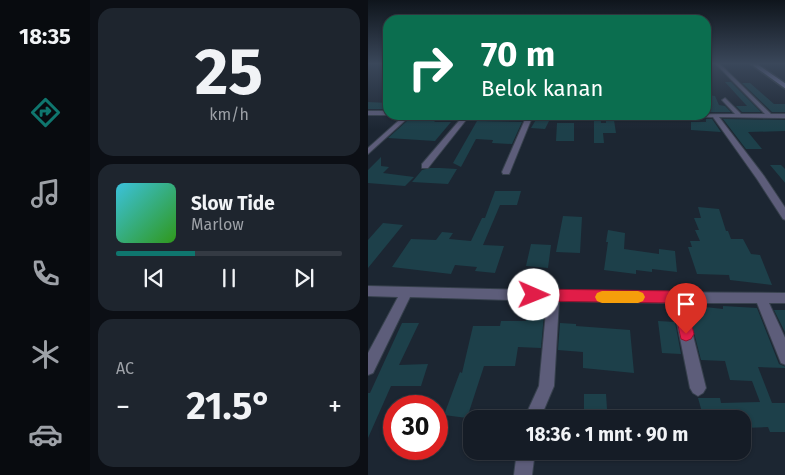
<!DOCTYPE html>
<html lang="id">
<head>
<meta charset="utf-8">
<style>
	body { margin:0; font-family:"Fira Sans",sans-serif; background:#1e252e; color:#f1f3f6; height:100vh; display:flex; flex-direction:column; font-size:19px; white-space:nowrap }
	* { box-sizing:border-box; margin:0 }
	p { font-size:16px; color:#9da1a7 }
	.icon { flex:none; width:28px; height:28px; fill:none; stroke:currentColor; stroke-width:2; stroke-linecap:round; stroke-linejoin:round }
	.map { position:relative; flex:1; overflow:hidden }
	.panel { display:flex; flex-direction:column; gap:8px; padding:8px; background:#0c0f15; width:278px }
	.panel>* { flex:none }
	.guide { position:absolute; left:15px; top:15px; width:328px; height:105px; border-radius:15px; box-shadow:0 1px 4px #0004,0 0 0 1px #343a43; background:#0b6e4f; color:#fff; overflow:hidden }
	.speed { position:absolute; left:15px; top:395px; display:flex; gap:10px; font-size:25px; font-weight:700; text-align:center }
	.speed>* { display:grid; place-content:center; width:65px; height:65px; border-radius:50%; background:#151c26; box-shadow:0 1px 4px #0004,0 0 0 1px #343a43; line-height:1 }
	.speed .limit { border:8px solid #d22; background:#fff; color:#111 }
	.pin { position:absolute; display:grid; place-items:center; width:42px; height:42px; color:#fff; margin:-51px -21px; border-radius:50% 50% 50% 0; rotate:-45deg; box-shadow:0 0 5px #0007 }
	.pin .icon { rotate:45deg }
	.me { position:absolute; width:55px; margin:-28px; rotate:91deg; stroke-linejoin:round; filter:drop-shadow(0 0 4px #0008) }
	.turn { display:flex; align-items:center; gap:18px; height:105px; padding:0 15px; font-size:22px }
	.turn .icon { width:65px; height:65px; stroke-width:2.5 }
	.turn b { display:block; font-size:35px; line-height:42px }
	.big { font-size:38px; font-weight:700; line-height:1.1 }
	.panel .card { flex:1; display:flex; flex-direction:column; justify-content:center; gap:8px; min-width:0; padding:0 18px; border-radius:15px; background:#1e252e }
	.panel .dial { align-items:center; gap:0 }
	.dial b { font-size:65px; line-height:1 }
	.song { display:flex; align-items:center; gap:15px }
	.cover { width:60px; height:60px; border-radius:8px; background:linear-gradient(135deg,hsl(190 70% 55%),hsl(110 70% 35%)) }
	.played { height:5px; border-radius:2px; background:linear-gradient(90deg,#0f766e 35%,#343a43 35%) }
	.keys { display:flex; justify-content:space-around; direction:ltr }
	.heat { display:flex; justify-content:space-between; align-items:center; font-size:28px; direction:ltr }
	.trip { position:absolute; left:95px; top:410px; width:288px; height:50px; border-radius:15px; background:#151c26; box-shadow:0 1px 4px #0004,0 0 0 1px #343a43; font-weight:700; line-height:50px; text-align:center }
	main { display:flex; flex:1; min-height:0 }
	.tab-bar { display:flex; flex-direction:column; width:90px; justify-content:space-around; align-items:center; background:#080b0f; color:#9da1a7 }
	.tab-bar .icon { width:35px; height:35px }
	.tab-bar .selected { color:#0f766e }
	.tab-bar b { font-size:22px; color:#f1f3f6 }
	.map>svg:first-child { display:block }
	.building { fill:#1d404a }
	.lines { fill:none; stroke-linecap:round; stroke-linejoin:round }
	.minor-casing { stroke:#37414d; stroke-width:2 }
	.secondary-casing { stroke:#37414d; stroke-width:3 }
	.minor { fill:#5d5d7a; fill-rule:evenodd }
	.secondary { fill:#7c7cab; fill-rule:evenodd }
	.route { fill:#e11d48; stroke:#92132f }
	.slow { fill:#f59e0b }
</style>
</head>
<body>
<main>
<nav class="tab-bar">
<b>18:35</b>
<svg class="icon selected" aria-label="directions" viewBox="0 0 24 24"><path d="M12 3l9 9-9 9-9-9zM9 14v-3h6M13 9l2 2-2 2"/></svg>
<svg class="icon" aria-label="music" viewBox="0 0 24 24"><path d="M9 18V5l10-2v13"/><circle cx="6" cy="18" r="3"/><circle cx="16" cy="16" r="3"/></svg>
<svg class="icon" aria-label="phone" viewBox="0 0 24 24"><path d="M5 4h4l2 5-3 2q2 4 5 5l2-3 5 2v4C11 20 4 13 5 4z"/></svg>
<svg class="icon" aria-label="climate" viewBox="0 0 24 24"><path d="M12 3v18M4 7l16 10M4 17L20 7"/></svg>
<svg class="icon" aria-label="car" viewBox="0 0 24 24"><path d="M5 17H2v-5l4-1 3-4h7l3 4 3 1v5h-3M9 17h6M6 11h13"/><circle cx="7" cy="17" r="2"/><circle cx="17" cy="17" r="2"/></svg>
</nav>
<section class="panel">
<div class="card dial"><b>25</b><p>km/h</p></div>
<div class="card">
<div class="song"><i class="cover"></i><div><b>Slow Tide</b><p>Marlow</p></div></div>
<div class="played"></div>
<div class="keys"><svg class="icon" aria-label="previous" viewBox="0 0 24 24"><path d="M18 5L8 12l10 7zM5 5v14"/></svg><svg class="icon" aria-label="pause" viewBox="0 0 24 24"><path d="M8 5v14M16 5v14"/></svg><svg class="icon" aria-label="next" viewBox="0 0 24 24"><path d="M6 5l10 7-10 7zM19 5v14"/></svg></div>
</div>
<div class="card"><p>AC</p>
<div class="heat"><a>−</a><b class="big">21.5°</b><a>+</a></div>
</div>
</section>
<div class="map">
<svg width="418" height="475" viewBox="0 0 418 475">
	<rect width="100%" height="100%" fill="#1c2632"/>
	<path class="building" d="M357,82H363L393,112H374L368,106H379Z
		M374,83H382L406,104H418V112H404Z
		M338,95L347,96L351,105L357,106L363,112H338V104L341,105Z
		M0,102L20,103V109H0Z
		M226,115H232L233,123H238V120H246L248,133H235L236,143H226Z
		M57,118H70L66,122H83L67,141L20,138L39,121Z
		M169,118L182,119L177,129L163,128Z
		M338,119H344L353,132L323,130V122H338Z
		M355,119L418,120V131L380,132L394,149H378Z
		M109,121L154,122L144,144L124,143L125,140L108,139L93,167L85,163Z
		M189,123H206V141H188Z
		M13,157V166L21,167L15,173L46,177L37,186L0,183V170Z
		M402,165H413L418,170V184Z
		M62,168H72L89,169L80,184L44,182L54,170Z
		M127,191H153L149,205H132L115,245L136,246L127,273L107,271L109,267L87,265L83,274L24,267L43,239L68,240L74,232L85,233L81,239L103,241L114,218H117Z
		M330,207L351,209L358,231H360L363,239H375L383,254L392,255L404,285L362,280L361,275L329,274L320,247H324L322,241H332L327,230H331L326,218H333Z
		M195,216L214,217L212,253L188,252Z
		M15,223L35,225L0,268V240Z
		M240,230L257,233L256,249L291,254V249L307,251L309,272L284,269V272L268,270V274L236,270L240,242H238Z
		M163,244L183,245L180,268L158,266Z
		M162,302L177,303L173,348L150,347L147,366H116L99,418L76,415L92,372L94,373L105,326H132L133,321H158Z
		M319,305L355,309V306L389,308L411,364L418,367V368L390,367L404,403H418V432H402L400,427L375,428L374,419H336L330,398H352L353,403L392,402L384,381L362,380L357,361L333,360Z
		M406,310H418V334Z
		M290,321L307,322L313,354L294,353Z
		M34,323H51L31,365L60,364L53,386H23L0,438V393H2Z
		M192,323L208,324V326L262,330L266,373L215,368V352L190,350Z
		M216,394H238L239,409H216Z
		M178,409L219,412V419H174Z"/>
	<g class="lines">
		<g class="minor-casing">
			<path id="minor" d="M348,64H352L403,114H418V118L351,117L396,176L418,209V220L415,219L389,179L345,117H258L255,115L367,114L354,100L357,98L373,114H397Z
				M0,111H20V115H0Z
				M37,115H43L0,154V148Z
				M96,115H102L60,168H54V164Z
				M159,115H165L142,172L141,174H135L134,172Z
				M0,286L244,292L418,293V303H401L418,340V365L413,363L389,303H317L338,388L335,393L330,396L325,393L322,388L305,303L191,301L186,386L172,419H156L171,386L179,301L42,297L5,373L0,375V353L30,297L0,296Z
				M149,451H167L164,475H146Z"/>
		</g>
		<g class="secondary-casing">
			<path id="secondary" d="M383,64H389L418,84V89Z"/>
		</g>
		<use href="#minor" class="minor"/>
		<use href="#secondary" class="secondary"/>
	</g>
	<linearGradient id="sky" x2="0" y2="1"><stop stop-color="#0f151c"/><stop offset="0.49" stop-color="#3a475a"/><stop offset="1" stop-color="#3a475a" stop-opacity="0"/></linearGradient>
	<rect width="418" height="130" fill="url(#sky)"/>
	<path class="route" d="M166,289L310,291L315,293L317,298L326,334L323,339L318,341L313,339L305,303L166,301L162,299L160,295L162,291Z"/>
	<path class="slow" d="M234,291H270L275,293L277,297L275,301L270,303H234L229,301L227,297L229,293Z"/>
</svg>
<div class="speed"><div class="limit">30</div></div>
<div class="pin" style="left:318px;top:334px;background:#d93025"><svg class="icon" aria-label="arrive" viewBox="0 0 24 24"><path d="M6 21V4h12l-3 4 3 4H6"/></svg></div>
<svg class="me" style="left:166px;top:295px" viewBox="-20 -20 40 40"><circle r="19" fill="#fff"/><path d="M0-13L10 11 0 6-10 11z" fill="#e11d48"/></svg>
<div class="trip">18:36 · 1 mnt · 90 m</div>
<div class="guide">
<div class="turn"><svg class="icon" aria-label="right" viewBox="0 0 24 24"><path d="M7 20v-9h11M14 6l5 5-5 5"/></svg><div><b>70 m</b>Belok kanan</div></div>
</div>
</div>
</main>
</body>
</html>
